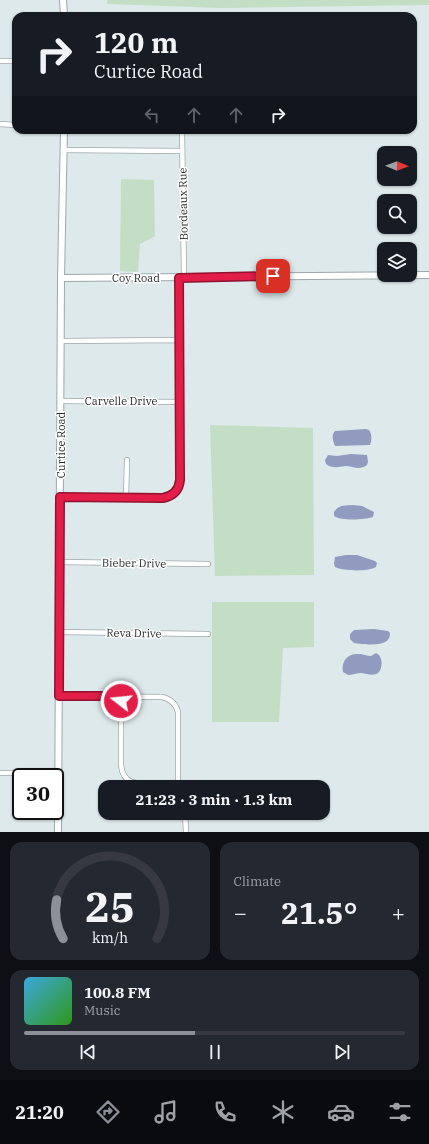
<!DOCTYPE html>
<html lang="en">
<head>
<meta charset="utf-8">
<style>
	body { margin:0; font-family:"IBM Plex Serif",serif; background:#242831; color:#f1f3f6; height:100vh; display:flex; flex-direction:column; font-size:15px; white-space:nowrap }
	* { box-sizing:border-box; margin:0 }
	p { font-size:13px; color:#9ea1a6 }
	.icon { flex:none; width:22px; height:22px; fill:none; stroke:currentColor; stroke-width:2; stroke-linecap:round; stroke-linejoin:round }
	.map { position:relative; height:832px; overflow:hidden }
	.sheet { display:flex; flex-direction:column; gap:10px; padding:10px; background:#0d0f14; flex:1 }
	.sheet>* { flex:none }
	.top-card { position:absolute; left:12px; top:12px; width:405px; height:122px; border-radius:12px; box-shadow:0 1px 3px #0004; background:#171b24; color:#f1f3f6; overflow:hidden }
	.needle { width:26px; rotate:91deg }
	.buttons { position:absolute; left:377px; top:146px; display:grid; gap:8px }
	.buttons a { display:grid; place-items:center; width:40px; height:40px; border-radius:8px; background:#171b24; box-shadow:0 1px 3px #0004; font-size:20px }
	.speed { position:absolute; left:12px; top:768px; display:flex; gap:8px; font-size:20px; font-weight:700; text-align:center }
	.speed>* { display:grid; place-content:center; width:52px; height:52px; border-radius:50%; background:#171b24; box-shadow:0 1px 3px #0004; line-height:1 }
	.speed .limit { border:2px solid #111; border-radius:6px; background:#fff; color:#111 }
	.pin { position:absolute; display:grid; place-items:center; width:34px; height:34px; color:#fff; margin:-17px; border-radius:8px; box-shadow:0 2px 6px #0006 }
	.me { position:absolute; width:44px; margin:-22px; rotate:286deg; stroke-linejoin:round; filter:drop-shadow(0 0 3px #0008) }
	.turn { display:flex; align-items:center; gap:14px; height:84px; padding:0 16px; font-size:18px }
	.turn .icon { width:52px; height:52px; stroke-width:2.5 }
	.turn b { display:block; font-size:28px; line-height:34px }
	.lanes { display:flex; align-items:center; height:38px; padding:0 16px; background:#0003; justify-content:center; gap:20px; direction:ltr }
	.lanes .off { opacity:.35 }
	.big { font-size:30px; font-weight:800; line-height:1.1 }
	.sheet .card { flex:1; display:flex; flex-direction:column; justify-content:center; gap:6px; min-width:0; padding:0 14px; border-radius:12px; background:#242831 }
	.sheet .dial { align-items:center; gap:0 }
	.dial svg { height:104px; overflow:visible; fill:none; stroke:#363941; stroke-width:7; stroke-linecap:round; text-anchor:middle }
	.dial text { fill:#f1f3f6; stroke:none }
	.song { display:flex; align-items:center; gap:12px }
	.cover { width:48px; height:48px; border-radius:6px; background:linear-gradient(135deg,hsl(200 70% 55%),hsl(110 70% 35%)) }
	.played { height:4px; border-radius:2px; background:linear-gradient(90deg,#8c9099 45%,#363941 45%) }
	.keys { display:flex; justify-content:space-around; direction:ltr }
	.heat { display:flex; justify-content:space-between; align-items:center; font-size:22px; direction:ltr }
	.sheet .tiles { flex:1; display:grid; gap:10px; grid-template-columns:1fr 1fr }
	.card:last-child { grid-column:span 2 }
	.trip { position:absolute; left:98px; top:780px; width:232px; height:40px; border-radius:12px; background:#171b24; box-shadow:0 1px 3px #0004; font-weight:800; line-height:40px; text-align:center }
	.dock { display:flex; height:64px; justify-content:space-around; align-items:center; background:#090b0e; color:#9ea1a6 }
	.dock .icon { width:28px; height:28px }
	.dock .on { color:#8c9099 }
	.dock b { font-size:18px; color:#f1f3f6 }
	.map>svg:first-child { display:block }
	.green { fill:#c4dec5 }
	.water { fill:#919bc0 }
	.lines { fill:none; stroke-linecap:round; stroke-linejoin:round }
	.street-casing { stroke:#9da8aa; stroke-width:6 }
	.secondary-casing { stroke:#9da8aa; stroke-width:8 }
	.street { stroke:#fff; stroke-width:4.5 }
	.secondary { stroke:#fff; stroke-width:6 }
	.route-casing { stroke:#92132f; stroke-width:10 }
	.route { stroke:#e11d48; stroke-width:7 }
	.labels { text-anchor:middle; stroke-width:3; stroke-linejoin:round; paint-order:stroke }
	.street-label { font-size:11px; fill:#292d2e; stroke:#fff }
</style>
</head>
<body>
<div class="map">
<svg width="429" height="832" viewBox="0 0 429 832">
	<rect width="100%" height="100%" fill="#dee9eb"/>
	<path class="green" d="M107,0H429V5L221,8L107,4Z
		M121,179L154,180L155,236L140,244L138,272L120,271Z
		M210,425L313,428L314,575L215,576Z
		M212,602H314V647L283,648L279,722H212Z"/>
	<path class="water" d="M366,429L369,430C372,434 372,440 370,445L335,446C333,441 331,435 335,431Z
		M351,454L367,455L368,462L367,465C359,471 353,466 345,466C338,467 332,469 326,464L325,460L328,455L337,456Z
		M353,505L362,506L374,512L373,517C365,520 340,521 334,516V512C339,504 345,506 353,505Z
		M346,555H357L375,561L377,563L376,567C368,572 343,571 335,567L334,564L335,557Z
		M374,629L388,631L390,633C391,649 364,644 354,643L350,639V634L354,630Z
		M376,653L379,655C382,660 382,663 381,668C378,678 369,674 361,673C357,673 352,675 348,675L343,672C341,662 347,653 358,654C363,654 367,656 371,656Z"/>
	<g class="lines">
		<g class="street-casing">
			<path id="street" d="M0,61H16
				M0,124L16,125
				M182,130L184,278
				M63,150L182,151
				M61,341L180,340
				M61,401L180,402
				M60,497L163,498C173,496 179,490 179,480V278
				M126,498L127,460
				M60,562L208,564
				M60,632L208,634
				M59,696L162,697C171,699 176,704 178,712V787
				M121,697V765C123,785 137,784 152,783C161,783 169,783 178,783
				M0,773H59
				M185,813L186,832"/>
		</g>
		<g class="secondary-casing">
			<path id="secondary" d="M63,0L64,16
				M61,278L429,275
				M58,832L61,278L64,130"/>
		</g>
		<use href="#street" class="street"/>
		<use href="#secondary" class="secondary"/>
	</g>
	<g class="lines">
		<g class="route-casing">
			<path id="route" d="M121,701V696H59L60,497L163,498C173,496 179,490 180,480L179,278L273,276"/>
		</g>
		<use href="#route" class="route"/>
	</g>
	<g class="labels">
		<g class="street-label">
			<text transform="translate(183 204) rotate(-91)" y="4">Bordeaux Rue</text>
			<text x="136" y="282">Coy Road</text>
			<text x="121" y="405">Carvelle Drive</text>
			<text transform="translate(61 445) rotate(-90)" y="4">Curtice Road</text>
			<text transform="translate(134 563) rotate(1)" y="4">Bieber Drive</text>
			<text transform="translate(134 633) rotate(1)" y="4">Reva Drive</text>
		</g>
	</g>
</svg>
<div class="buttons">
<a><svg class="needle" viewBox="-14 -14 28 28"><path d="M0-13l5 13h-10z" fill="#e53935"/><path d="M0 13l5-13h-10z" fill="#9ea1a6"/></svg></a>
<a><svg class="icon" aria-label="search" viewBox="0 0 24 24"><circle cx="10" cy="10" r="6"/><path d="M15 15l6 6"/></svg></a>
<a><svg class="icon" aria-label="layers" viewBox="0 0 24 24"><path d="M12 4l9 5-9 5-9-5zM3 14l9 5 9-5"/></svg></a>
</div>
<div class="speed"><div class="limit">30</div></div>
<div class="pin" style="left:273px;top:276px;background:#d93025"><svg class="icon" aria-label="arrive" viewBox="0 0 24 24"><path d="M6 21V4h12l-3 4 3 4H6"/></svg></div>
<svg class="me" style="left:121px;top:701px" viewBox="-20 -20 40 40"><circle r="17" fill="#e11d48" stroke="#fff" stroke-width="3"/><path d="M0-11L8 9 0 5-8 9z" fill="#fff"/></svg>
<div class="trip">21:23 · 3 min · 1.3 km</div>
<div class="top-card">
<div class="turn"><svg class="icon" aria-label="right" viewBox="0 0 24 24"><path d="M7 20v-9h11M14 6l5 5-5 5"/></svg><div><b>120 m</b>Curtice Road</div></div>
<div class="lanes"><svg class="icon off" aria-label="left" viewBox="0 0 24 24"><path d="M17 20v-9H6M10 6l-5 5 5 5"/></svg><svg class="icon off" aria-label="ahead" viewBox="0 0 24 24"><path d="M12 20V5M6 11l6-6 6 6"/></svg><svg class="icon off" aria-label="ahead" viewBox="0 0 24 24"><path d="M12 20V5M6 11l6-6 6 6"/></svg><svg class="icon" aria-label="right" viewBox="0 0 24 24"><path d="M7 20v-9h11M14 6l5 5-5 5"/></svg></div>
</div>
</div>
<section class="sheet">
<div class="tiles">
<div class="card dial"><svg viewBox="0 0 100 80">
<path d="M14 69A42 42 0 1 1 86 69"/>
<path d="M14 69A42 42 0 0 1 9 39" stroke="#8c9099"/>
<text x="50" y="56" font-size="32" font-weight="700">25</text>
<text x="50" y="72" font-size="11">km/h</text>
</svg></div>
<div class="card"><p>Climate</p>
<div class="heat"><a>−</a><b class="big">21.5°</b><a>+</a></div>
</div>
<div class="card">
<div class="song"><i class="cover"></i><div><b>100.8 FM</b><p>Music</p></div></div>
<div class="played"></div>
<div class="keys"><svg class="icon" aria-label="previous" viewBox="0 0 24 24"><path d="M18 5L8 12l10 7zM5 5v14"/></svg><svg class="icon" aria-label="pause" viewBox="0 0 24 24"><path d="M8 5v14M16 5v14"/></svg><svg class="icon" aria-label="next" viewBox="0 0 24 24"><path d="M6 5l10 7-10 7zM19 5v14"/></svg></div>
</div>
</div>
</section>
<nav class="dock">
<b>21:20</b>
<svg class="icon on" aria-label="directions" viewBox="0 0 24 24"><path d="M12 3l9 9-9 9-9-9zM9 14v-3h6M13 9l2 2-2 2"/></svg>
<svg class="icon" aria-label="music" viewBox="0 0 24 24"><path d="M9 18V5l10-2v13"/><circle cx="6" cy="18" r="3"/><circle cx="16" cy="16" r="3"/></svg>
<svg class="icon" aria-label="phone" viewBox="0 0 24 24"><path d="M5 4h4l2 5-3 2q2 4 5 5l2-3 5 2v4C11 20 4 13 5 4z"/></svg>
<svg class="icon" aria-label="climate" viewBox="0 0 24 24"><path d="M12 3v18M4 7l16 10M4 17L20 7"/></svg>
<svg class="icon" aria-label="car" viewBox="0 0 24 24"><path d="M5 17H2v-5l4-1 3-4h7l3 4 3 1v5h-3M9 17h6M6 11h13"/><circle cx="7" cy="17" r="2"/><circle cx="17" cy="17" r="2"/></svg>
<svg class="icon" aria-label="filters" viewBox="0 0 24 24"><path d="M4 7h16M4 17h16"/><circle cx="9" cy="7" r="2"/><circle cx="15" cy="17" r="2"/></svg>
</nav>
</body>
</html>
